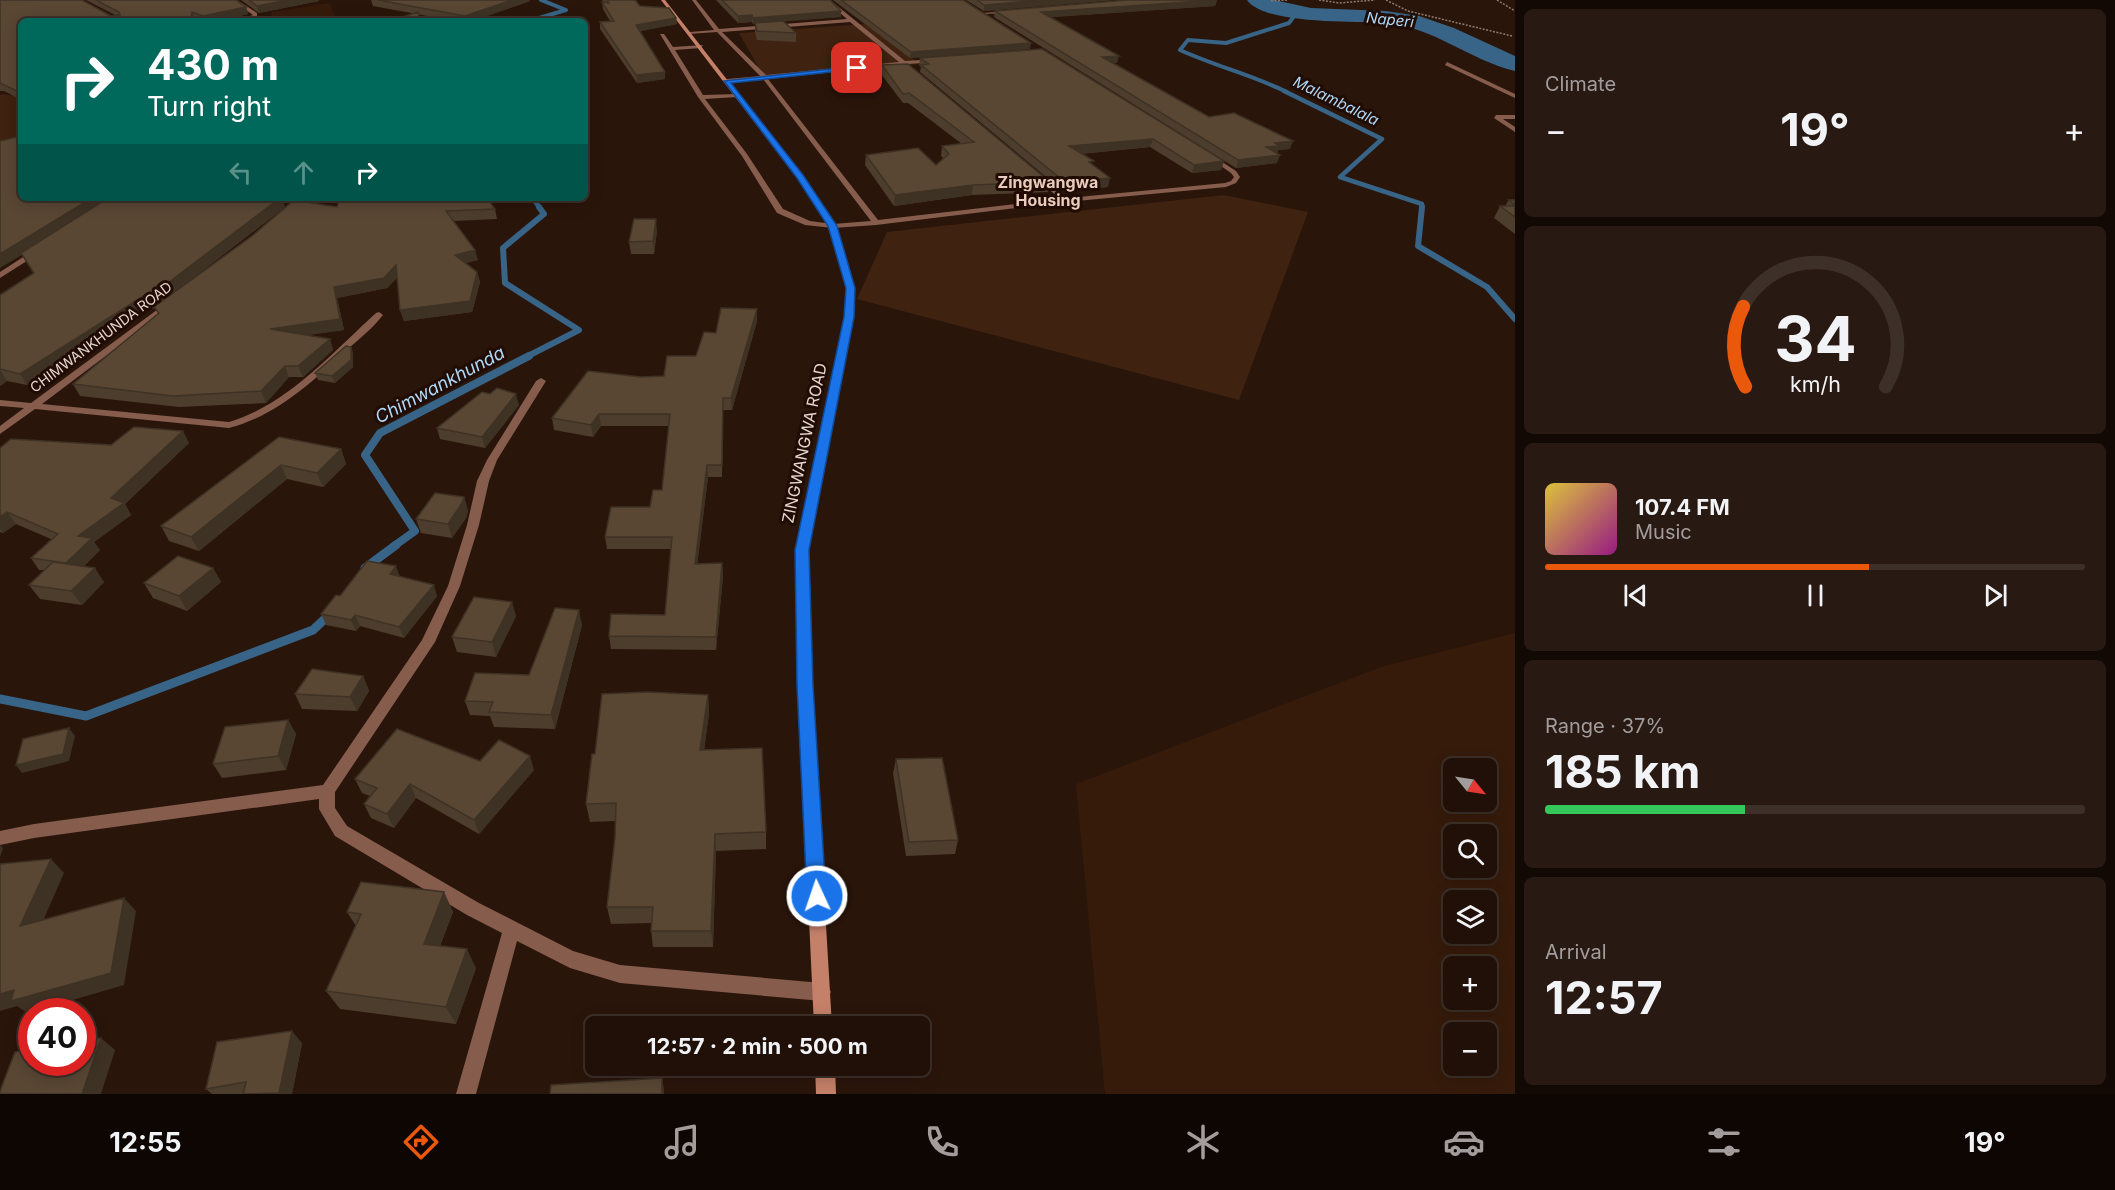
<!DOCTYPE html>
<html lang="en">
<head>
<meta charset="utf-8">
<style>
	body { margin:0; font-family:Inter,sans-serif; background:#281912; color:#f1f3f6; height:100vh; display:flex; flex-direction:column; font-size:22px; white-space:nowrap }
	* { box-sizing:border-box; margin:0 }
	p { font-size:20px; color:#a29d9c }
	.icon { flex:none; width:33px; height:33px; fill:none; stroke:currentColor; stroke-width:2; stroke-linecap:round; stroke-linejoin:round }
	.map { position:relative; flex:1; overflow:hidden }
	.drawer { display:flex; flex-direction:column; gap:9px; padding:9px; background:#120904; width:600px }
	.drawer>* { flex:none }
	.guide { position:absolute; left:18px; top:18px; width:570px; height:183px; border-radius:9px; box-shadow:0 3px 15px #0003,0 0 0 2px #3d3029; background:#00695c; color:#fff; overflow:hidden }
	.needle { width:39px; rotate:120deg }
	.controls { position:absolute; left:1443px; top:758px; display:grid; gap:12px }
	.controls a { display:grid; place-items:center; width:54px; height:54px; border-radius:9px; background:#201008; box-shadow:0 3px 15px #0003,0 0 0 2px #3d3029; font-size:30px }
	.speed { position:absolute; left:18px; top:998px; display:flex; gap:12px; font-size:30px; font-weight:700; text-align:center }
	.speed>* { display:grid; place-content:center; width:78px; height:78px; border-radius:50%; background:#201008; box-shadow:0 3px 15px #0003,0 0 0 2px #3d3029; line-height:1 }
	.speed .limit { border:9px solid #d22; background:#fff; color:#111 }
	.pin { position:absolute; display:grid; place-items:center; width:51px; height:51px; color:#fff; margin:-26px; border-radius:12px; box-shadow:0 3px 9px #0006 }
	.me { position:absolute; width:66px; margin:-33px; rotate:357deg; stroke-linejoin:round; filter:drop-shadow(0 0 4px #0008) }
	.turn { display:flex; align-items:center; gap:21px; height:126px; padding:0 30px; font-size:27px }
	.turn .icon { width:78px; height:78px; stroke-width:2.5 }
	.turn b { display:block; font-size:42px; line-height:51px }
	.lanes { display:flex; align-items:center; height:57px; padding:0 30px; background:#0003; justify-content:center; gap:30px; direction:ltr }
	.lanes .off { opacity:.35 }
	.big { font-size:45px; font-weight:700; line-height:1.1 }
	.drawer .card { flex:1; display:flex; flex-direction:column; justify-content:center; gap:9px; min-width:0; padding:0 21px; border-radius:9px; background:#281912 }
	.drawer .dial { align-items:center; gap:0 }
	.dial svg { height:156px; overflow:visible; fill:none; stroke:#3d3029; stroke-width:7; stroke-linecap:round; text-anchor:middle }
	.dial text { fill:#f1f3f6; stroke:none }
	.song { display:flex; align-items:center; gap:18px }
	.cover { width:72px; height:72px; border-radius:9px; background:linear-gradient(135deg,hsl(50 70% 55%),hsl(310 70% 35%)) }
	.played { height:6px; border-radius:3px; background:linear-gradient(90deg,#ea580c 60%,#3d3029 60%) }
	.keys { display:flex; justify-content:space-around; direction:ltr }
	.heat { display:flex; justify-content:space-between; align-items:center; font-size:33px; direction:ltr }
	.charge { height:9px; border-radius:4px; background:linear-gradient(90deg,#34c759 37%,#3d3029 0) }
	.trip { position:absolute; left:585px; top:1016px; width:345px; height:60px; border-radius:9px; background:#201008; box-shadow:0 3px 15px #0003,0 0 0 2px #3d3029; font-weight:700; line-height:60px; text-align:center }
	.menu { display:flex; height:96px; justify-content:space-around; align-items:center; background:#0d0603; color:#a29d9c }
	.menu .icon { width:42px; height:42px }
	.menu .selected { color:#ea580c }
	.menu b { font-size:27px; color:#f1f3f6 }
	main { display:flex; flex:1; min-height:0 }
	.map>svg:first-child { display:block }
	.built { fill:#361b0b; fill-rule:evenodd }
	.green { fill:#3f2210 }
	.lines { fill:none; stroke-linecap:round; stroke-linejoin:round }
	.stream-far4 { stroke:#376487; stroke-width:4 }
	.stream-far3 { stroke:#376487; stroke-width:4.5 }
	.stream-far2 { stroke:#376487; stroke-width:6 }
	.stream-far1 { stroke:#376487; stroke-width:8 }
	.stream { stroke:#376487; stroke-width:9 }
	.river { fill:#376487; fill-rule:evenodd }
	.path { stroke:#8d7b72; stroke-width:1.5; stroke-dasharray:2 1.5; stroke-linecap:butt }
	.lane { fill:#865c4d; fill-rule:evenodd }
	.street { fill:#865c4d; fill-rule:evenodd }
	.secondary { fill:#c48069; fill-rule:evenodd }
	.wall { fill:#4d3d2d }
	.shaded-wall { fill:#3e3224 }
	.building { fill:#594734; stroke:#3e3224; stroke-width:1.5 }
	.route { fill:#1a73e8; stroke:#114b97; stroke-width:1.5 }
	.labels { text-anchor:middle; stroke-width:6; stroke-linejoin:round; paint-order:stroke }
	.far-street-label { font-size:14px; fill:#e6d7cf; stroke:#200c03 }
	.far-water-label { font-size:15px; font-style:italic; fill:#afd8f9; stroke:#200c03 }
	.far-quarter-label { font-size:16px; font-weight:bold; fill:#e9ccbd; stroke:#200c03 }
	.street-label { font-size:16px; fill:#e6d7cf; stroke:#200c03 }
	.water-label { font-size:18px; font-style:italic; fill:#afd8f9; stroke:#200c03 }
</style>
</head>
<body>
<main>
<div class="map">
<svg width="1515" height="1094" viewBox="0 0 1515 1094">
	<rect width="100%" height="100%" fill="#2a150a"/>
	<path class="built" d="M330,3L336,20L270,19L272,12Z
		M1515,633V1094H1105L1076,784L1381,667ZM1454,768H1486V801H1454ZM1454,834H1486V867H1454ZM1454,900H1486V933H1454ZM1454,966H1486V999H1454ZM1454,1032H1486V1065H1454Z"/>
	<path class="green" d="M866,24L920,64L764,77L739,33Z
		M3,94L21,97V142L0,149V95Z
		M1224,195L1308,212L1239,400L857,299L887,232Z"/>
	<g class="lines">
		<path class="stream-far4" d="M529,21L566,10L541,0
			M1287,92C1252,75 1215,66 1180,50L1188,40L1226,43L1289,23L1297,12"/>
		<path class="stream-far3" d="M1284,91L1382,139L1340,177L1422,204V209
			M533,198L540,209"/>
		<path class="stream-far2" d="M1422,207L1418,246L1487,287L1515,319
			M526,357L579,330L505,283L503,248L544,214L539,207"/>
		<path class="stream-far1" d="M394,546L415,531L365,455L380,433L529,356"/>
		<path class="stream" d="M365,568L396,545
			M0,699L86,716L313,630L330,614"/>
		<path class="river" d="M1247,0H1274L1311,8L1386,11L1419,16L1454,28L1515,56V71C1469,60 1434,27 1386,23C1357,21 1264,25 1247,0Z"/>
		<path class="path" d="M1319,0L1339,3L1375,0
			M1386,0L1408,11L1512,36
			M1497,0L1515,11
			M1271,1L1287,0"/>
		<path class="lane" d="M1447,62L1515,94V98L1445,65Z
			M1496,115H1515V119H1503L1515,127V132L1494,118Z"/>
		<path class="street" d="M232,0H237L257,13V16L243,21H236L253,15Z
			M692,0H696L719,29L847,19L825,0H830L905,61L937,59L935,62L908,64L910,66L907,68L902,65L768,79L878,220L1060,199L1035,177L1034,176L1037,174L1068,198L1225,183L1231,181L1234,177L1231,173L1208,157L1207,156L1210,154L1236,171L1240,177L1236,183L1226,187L1066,202L876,225L833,228L805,225L777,213L742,156L698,97L660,34H664L673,47L703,45L701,48L675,50L703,95L739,94L737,97L705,99L747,154L783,209L810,221L833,224L871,221L763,79L725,82L727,79L760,76L717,32L688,34L690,32L714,30ZM850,22L899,62L766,75L722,32Z
			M1011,11L1013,13L980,14L982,13Z
			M34,250L41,252L0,278V272Z
			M169,301L172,302V306L42,404L229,422C287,405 332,353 376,313L379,312L383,315C373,328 359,339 347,350C312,382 276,416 229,428L35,409L0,434V426L24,408L0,406V400L31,403Z
			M541,378L546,381L497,460L489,481L479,525L460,586L435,642L335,792V808L347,826L479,903L573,951L620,965L822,983L828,986L831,992L828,998L822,1001L620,983L570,968L517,941L476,1094H456L502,933L467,915L335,836L319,809V799L34,838L0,845V831L34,824L323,785L422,640L448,586L467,525L477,481L487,460L536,381Z"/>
		<path class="secondary" d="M661,0H665L802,176L837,226L854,288L853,317L808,550L813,706L832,1026H814L799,706L796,550L845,317L846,288L829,226L797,178Z
			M815,1065H835L836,1094H816Z"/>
	</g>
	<path class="wall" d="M0,0L111,16L115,15L86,0H236L246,7L248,14L218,21H199L195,19L21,21V100L4,91H0Z
		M241,0H319V1L259,13Z
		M371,0H529L530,1L473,21H454L373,6Z
		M602,0H636V2L640,6L676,18L677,24L640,31L665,79L637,83L600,29V22L610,21L603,9L602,2L604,3Z
		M716,0H830L841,11V17L784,21L796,33V42L757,40L755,32V24H753L752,22L738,23Z
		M833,0H963L1030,49L910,58Z
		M966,0H1114L984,11Z
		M1217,0L1215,6L1050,17L1117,63H1112L1209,117L1290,149L1278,150L1277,153V163L1236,168L994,17L995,11Z
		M920,58L1224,161L1221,170L1192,173L1150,147L1081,154L1093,165L1108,187L1063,191L920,72L921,67L919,65Z
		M882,65L1050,182L1048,192L972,195L894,206L865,165L866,155L936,165L943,158L941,156L942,146L962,144L908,103H903L881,74Z
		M4,140L21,198H281L285,207L162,302L337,207L495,209L497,219L453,221L478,260L466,263L477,272L480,282L472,312L404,321L400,310L398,277L387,288L337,298L344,330L307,335L330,339L333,350L303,377H289L266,403L179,407L80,396L73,384L158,314L155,307L153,309L151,306L27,385L7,381L0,386V295L33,273L22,255Z
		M1509,200H1515V234L1494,218L1500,206H1505Z
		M657,231L654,254H631L629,242Z
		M757,321L732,410H723L722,477H708L697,564L722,563L723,576L716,650L611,649L609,636L665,615L671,549H607L605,537L650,507L662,490L669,426H601L593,437L554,430L552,418L641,377L664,376L696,356L716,333Z
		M351,347L353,353V367L335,383L318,380L315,373Z
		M519,405L485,448L440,439L437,428Z
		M279,437L341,449L346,464L323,487L287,479L199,551L169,541L161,526Z
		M189,443L125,504L131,515L94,542L100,550L84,566L104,582L82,605L40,599L29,585L44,570H39L31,558L51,539L16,524L3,533L0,532V448Z
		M464,497L468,511L466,518L452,538L421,533L416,519Z
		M213,568L221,582L187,611L153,598L144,583Z
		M400,577L437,596L404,638L360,626L356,631L326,625L321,614L340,596Z
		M516,616L496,657L457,652L452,637Z
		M582,625L555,729L494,727L490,716L470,715L465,701L529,675Z
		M363,676L369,691L357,711L302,709L295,694Z
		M708,695L709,713L704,750L766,832V849L716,851L713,947H653L651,931V923L611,924L607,907L615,838L616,821L590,822L586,804L595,754Z
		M288,720L296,734L286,770L222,778L213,764Z
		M896,759L958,840L955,854L906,856L893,773Z
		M480,761L534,770L479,834L416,798L394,828L371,818L364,804L370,796L362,793L355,779Z
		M444,892L453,912L440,946L476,968L456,1024L340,1009L326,991L356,926L347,912Z
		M302,1043L292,1094H212L206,1089Z"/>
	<path class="shaded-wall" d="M287,0H319V1L259,13L257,6Z
		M512,0H529L530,1L473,21H466L465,16Z
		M1042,0H1114L984,11V5Z
		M1217,0L1215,6L1040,18L1041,12Z
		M246,7L248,14L218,21H205L203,16Z
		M841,11V17L753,24V18Z
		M192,12L195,19V21H190Z
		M752,15V22L738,23V16Z
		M676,18L677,24L637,32L636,25Z
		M1031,43L1030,49L910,58L911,52Z
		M1119,56L1117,63L1100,64L1102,57Z
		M665,72V79L637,83L636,75Z
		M1153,139L1150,147L1067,155L1069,146Z
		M1293,141L1290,149L1278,150L1277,154L1266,147L1275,143Z
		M1280,155L1277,163L1236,168L1238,160Z
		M1224,161L1221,170L1192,173L1194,165Z
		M1110,178L1108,187L1063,191L1065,182Z
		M973,185L972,195L894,206L895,195Z
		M92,198H112L22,255L0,268V254Z
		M280,198H281L285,207L153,309L148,298Z
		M656,219L657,231L654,254L653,241Z
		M475,250L478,260L458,265L455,255Z
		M396,265L399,275L387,288L337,298L344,330L274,340L270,329L334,287Z
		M477,272L480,282L472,312L404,321L400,310Z
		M145,295L151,306L27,385L20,374Z
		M757,309V321L732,410L731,398Z
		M330,339L333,350L303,377L298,366Z
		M351,347L353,353V367L335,383L332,376Z
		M285,366L289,377L266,403L261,391Z
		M0,370L7,381L0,386Z
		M516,394L519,405L485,448L482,437Z
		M599,414L601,426L593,437L591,425Z
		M183,431L189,443L125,504L131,515L94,542L100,550L75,575L66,563L78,536L111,498Z
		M341,449L346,464L323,487L317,473Z
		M281,465L287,479L199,551L191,537Z
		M707,465L708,477L696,576L695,564Z
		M464,497L468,511L466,518L452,538L448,524Z
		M7,512L16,524L3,533L0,529V517Z
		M722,563L723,576L716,650V637Z
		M396,566L400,577L390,574Z
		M95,568L104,582L82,605L71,591Z
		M213,568L221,582L187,611L179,596Z
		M434,585L437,596L404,638L399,627Z
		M512,602L516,616L496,657L492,642Z
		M579,610L582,625L555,729L551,715Z
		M355,615L360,626L356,631L351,620Z
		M363,676L369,691L357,711L350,697Z
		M708,695L709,713L702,768L700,750Z
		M288,720L296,734L286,770L278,756Z
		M69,728L75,736L69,761L22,773L16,765Z
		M530,756L534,770L479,834L474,820Z
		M410,784L416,798L394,828L387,814Z
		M715,834L716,851L713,947L711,931Z
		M0,845L3,848L0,857Z
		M51,859L64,873L35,939L20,926Z
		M444,892L453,912L434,962L424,944Z
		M124,898L136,911L124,985L35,1011H32V1012L27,1013L17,1006L0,1011V994Z
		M467,949L476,968L456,1024L446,1007Z
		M292,1031L302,1043L292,1094H280L279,1093Z
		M101,1038L115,1050L101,1094H82Z
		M662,1078L664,1089V1094H662Z"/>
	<path class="building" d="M0,0H82L111,16L120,15L119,12L96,0H236L246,7L203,16L192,12L190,21H21V93L0,83Z
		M249,0H287L257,6Z
		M378,0H512L465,16Z
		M607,0H635L640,6L669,8L676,18L636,25L665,72L636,75L600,22L614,21L602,2L609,3Z
		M722,0H830L841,11L753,18L752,15L738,16Z
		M841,0H963L1031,43L911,52Z
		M977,0H1042L984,5Z
		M1128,0H1216L1041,12L1119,56L1102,57L1209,117L1234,113L1293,141L1275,143L1280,146L1266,147L1280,155L1238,160L995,11Z
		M418,12L420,21H390Z
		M783,21L796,33L757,31L755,23Z
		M1042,49L1224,161L1194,165L1153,139L1069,146L1094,161L1089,162L1110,178L1065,182L921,65L929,64L920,58Z
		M908,64L1050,182L973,185L895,195L866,155L918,148L936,165L949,154L942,146L974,142L909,93L903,94L882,65Z
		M21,136V198H92L0,254V141Z
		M108,198H280L148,298L145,295L20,374L0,369V295L34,273L21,253Z
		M340,198H487L495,209L446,211L475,250L455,255L477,272L470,301L400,310L396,265L384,278L334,287L340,319L270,329L330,339L298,366H285L261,391L173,396L73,384L159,313L154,307L252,236L294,200L337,207Z
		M1509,200H1515V205Z
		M1500,206H1515V217Z
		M634,219H656L653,241L629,242Z
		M721,308L757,309L731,398H723L722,465H707L695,564L722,563L716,637L609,636L611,614L665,615L672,537H605L611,507H650L653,490H662L670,414H599L591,425L552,418L588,371L641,377L664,376L667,356H696L704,332L716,333Z
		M346,346L351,347V360L332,376L315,373Z
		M497,388L516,394L482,437L437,428L482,392L490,394Z
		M134,427L183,431L111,498L124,503L78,536L92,538L66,563L31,558L58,534L7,512L0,517V448L11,439L111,445Z
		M279,437L341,449L317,473L281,465L191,537L161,526Z
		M435,493L464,497L462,503L448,524L416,519Z
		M178,556L213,568L179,596L144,583Z
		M367,561L396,566L390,574L434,585L399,627L355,615L351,620L321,614L336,595L340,596Z
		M53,562L95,568L71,591L29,585Z
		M474,597L512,602L492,642L452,637Z
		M555,608L579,610L551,715L489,712L493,702L465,701L475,673L529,675Z
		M312,669L363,676L350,697L295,694Z
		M648,692L708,695L700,750L762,748L766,832L715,834L711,931H651L653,907H607L615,838L616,803L586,804L592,754H595L602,694Z
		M288,720L278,756L213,764L225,727Z
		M69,728L63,754L16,765L23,739Z
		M397,729L480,761L499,740L530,756L474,820L410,784L387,814L364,804L377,788L355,779Z
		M942,758L958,840L909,842L896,759Z
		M51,859L20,926L124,898L111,973L11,1001L14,990L0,994V864Z
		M361,882L444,892L424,944L467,949L446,1007L326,991L361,914L347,912Z
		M292,1031L279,1093L243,1094L246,1082L206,1089L217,1042Z
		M101,1038L82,1094H0V1091L15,1052L32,1050V1062H82V1041Z
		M662,1078V1094H550L551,1085Z"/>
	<path class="route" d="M857,66L859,69L731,83L803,175L837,226L855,288L854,317L809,550L813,685L826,896L824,903L817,905L810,903L807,896L797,685L795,550L844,317L846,288L828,226L797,178L724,81Z"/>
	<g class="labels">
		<g class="far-street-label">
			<text transform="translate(101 337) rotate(-37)" y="5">CHIMWANKHUNDA ROAD</text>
		</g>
		<g class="far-water-label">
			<text transform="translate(1390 20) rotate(6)" y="5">Naperi</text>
			<text transform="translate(1336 101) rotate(26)" y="5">Malambalala</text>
		</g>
		<g class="far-quarter-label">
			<text x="1048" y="188">Zingwangwa<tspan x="1048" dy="18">Housing</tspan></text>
		</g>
		<g class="street-label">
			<text transform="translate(804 443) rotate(-78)" y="6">ZINGWANGWA ROAD</text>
		</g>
		<g class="water-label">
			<text transform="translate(440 385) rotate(-28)" y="6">Chimwankhunda</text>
		</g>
	</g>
</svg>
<div class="controls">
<a><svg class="needle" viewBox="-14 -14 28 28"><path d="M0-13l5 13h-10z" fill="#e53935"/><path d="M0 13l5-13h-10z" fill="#a29d9c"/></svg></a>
<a><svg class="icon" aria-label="search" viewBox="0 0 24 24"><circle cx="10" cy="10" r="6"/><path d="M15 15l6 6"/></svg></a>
<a><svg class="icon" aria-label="layers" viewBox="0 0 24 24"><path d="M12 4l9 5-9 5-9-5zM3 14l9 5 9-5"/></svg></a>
<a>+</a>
<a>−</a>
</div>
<div class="speed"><div class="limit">40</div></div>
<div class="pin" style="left:857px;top:68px;background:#d93025"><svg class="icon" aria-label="arrive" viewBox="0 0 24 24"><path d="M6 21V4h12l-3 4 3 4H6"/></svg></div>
<svg class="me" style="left:817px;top:896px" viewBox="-20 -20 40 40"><circle r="17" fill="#1a73e8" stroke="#fff" stroke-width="3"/><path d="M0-11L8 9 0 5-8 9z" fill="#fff"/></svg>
<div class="trip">12:57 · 2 min · 500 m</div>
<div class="guide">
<div class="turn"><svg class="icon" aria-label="right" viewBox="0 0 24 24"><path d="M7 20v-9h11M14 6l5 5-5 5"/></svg><div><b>430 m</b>Turn right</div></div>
<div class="lanes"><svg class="icon off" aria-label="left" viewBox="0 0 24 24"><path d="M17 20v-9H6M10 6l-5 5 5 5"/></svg><svg class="icon off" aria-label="ahead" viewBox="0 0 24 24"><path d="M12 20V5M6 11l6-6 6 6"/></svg><svg class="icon" aria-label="right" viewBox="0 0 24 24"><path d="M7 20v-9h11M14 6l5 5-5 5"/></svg></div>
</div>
</div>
<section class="drawer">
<div class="card"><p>Climate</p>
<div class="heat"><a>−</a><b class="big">19°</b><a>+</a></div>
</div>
<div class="card dial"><svg viewBox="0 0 100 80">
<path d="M14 69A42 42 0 1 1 86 69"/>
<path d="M14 69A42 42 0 0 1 13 28" stroke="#ea580c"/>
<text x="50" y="56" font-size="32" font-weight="700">34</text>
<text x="50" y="72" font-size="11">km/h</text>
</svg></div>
<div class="card">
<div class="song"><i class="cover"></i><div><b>107.4 FM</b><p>Music</p></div></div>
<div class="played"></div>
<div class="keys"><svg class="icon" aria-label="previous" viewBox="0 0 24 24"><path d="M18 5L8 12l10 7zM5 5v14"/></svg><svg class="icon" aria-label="pause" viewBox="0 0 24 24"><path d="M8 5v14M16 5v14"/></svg><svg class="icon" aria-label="next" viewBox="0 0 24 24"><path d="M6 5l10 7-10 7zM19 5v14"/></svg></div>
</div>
<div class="card"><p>Range · 37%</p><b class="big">185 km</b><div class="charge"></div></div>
<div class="card"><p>Arrival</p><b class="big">12:57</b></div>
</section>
</main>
<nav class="menu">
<b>12:55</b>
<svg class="icon selected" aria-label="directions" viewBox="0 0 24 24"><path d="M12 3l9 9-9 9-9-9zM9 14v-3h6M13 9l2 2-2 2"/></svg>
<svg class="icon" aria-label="music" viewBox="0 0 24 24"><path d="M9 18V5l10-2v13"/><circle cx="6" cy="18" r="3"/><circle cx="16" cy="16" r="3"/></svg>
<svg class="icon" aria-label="phone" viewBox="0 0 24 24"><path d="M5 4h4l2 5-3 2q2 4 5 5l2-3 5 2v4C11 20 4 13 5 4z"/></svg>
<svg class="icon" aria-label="climate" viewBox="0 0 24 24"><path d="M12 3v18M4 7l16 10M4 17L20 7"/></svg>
<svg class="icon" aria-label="car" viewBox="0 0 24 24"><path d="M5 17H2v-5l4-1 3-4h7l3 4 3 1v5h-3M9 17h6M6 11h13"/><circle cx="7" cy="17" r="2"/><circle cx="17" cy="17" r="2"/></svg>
<svg class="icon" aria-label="filters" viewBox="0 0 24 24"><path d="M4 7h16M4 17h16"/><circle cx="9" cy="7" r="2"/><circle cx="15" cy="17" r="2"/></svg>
<b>19°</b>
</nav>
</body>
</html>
